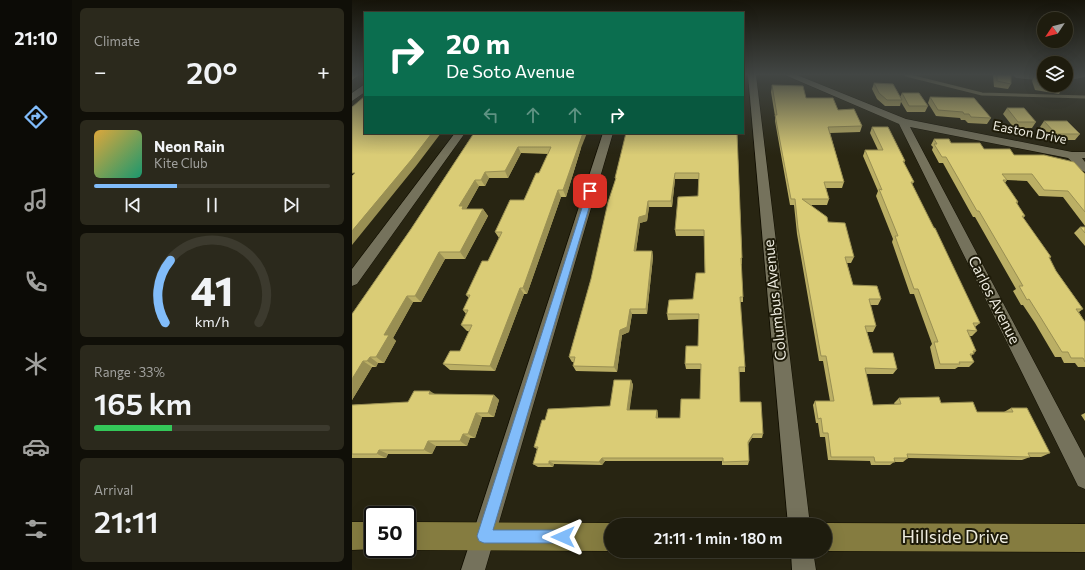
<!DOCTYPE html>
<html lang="en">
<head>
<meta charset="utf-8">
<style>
	body { margin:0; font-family:Commissioner,sans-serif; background:#2b291c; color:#f1f3f6; height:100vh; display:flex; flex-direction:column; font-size:15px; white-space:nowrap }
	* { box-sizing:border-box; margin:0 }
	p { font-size:13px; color:#a1a19e }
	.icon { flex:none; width:22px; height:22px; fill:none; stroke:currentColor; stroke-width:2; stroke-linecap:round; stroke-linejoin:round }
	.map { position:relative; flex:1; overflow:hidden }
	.details { display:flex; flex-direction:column; gap:8px; padding:8px; background:#100f08; width:280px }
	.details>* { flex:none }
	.guide { position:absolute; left:12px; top:12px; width:380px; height:122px; border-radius:0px; box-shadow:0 4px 16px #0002,0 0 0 1px #3c3a2e; background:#0b6e4f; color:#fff; overflow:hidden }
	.needle { width:26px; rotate:235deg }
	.tools { position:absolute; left:685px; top:12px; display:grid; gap:8px }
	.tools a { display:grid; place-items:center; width:36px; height:36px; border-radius:50%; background:#1e1c0e; box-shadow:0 4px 16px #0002,0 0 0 1px #3c3a2e; font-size:20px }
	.speed { position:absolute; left:12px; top:506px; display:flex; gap:8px; font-size:20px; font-weight:700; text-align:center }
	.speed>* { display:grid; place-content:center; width:52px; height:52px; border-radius:50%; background:#1e1c0e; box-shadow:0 4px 16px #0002,0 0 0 1px #3c3a2e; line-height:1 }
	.speed .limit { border:2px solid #111; border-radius:6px; background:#fff; color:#111 }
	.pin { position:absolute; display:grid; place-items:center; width:34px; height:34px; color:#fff; margin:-17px; border-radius:8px; box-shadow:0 2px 6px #0006 }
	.me { position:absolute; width:44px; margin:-22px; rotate:270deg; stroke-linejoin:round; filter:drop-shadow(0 0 3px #0008) }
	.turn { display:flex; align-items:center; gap:14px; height:84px; padding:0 16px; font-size:18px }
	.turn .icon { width:52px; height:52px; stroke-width:2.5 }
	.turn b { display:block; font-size:28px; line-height:34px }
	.lanes { display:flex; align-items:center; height:38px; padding:0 16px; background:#0003; justify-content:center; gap:20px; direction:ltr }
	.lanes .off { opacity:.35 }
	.big { font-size:30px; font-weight:600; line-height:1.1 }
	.details .widget { flex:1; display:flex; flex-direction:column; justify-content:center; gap:6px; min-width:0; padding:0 14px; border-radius:6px; background:#2b291c }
	.details .dial { align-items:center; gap:0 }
	.dial svg { height:104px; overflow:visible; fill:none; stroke:#3c3a2e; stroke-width:7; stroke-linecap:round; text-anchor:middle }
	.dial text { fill:#f1f3f6; stroke:none }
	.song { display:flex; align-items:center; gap:12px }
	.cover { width:48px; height:48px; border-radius:6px; background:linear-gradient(135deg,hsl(40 70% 55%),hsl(160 70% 35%)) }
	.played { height:4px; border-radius:2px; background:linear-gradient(90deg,#81bcfa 35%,#3c3a2e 35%) }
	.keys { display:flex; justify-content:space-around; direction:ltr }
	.heat { display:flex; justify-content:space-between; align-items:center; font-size:22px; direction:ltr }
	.charge { height:6px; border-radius:3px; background:linear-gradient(90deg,#34c759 33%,#3c3a2e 0) }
	.trip { position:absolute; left:252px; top:518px; width:228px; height:40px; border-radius:20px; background:#1e1c0e; box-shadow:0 4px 16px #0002,0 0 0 1px #3c3a2e; font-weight:600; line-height:40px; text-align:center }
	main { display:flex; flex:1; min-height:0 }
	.menu { display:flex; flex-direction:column; width:72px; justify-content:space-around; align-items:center; background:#0c0b06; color:#a1a19e }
	.menu .icon { width:28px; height:28px }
	.menu .selected { color:#81bcfa }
	.menu b { font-size:18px; color:#f1f3f6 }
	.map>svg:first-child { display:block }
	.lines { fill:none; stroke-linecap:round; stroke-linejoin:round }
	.stream { stroke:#7e7854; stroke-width:3 }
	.minor-casing { stroke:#110e00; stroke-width:1 }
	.major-casing { stroke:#110e00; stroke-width:1 }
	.minor { fill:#75725c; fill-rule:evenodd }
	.major { fill:#857c40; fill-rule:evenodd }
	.wall { fill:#bbaf65 }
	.shaded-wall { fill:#998f53 }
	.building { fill:#dacc76; stroke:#998f53 }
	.route { fill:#81bcfa; stroke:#547aa2 }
	.labels { text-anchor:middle; stroke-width:4; stroke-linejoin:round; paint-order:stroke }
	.far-street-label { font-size:13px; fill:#edebdf; stroke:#1e1b09 }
	.street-label { font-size:15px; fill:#edebdf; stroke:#1e1b09 }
	.near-street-label { font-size:18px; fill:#edebdf; stroke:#1e1b09 }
</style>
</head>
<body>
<main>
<nav class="menu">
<b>21:10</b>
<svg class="icon selected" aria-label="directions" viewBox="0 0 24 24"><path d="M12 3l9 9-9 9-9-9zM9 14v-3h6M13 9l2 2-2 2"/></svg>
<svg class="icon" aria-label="music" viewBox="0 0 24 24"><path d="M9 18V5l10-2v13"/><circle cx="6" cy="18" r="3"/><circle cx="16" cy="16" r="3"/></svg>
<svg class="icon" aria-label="phone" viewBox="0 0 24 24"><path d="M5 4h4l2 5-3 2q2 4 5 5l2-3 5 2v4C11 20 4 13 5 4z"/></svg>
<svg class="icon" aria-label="climate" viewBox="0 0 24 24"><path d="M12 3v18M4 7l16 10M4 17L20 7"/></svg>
<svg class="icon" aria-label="car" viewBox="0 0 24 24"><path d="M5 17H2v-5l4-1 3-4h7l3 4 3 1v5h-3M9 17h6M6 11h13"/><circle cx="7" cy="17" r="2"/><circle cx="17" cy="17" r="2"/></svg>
<svg class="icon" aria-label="filters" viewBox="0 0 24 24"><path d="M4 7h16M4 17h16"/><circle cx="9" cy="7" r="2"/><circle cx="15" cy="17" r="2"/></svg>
</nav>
<section class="details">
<div class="widget"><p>Climate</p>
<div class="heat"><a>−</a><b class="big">20°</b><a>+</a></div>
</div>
<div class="widget">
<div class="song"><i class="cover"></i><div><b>Neon Rain</b><p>Kite Club</p></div></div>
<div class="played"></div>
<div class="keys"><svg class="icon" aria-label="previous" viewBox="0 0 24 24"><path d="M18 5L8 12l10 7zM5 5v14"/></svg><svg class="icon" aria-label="pause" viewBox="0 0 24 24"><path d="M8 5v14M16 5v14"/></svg><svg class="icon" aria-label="next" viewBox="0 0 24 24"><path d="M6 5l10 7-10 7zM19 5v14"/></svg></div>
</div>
<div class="widget dial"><svg viewBox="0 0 100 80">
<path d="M14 69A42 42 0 1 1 86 69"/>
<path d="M14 69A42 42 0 0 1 18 21" stroke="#81bcfa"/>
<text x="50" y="56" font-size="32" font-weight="700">41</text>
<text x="50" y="72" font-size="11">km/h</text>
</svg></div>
<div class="widget"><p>Range · 33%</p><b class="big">165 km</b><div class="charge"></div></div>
<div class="widget"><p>Arrival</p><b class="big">21:11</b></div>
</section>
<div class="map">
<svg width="733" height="570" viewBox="0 0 733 570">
	<rect width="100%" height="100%" fill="#282512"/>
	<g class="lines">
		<path class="stream" d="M554,75L630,94L733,97"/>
		<g class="minor-casing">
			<path id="minor" d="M396,75H404L458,525H436Z
				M433,75H445L554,119L720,152H733V158H730L733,162V172L729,170L716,158L558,127L733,458V489L726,486L547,124Z
				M660,75H692V81L664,78Z
				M714,75H733V77L714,81Z
				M13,84V92L0,101V93Z
				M103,133H113L5,284L0,286V269Z
				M251,133H261L133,570H109Z
				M439,551H461L464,570H440Z"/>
		</g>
		<g class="major-casing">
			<path id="major" d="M0,522H21V549H24L0,550Z
				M55,522L259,523L264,525H259V551L55,550L52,549H55Z
				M473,523L733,524V552L473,551V525H468Z"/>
		</g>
		<use href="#minor" class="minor"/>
		<use href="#major" class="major"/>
	</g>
	<path class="wall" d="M641,75H659V84L656,89L642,87Z
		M683,75L710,88L707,94L683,90L680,81Z
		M522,83L548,97L550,93L576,106L573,112H555L549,102L548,106H533L525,99L520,89Z
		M420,85L486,110L510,126L508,132L478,133L492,182L490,188H474L477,199L475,205H459L476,222L502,257L499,263H495L501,285L529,299L526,305H518L524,326L521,332H515L521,353L545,369L541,374H514L521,405H543L542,403L547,398L589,403L625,412H652L659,408L698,453L689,457H678L670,460L556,458L551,462H542L538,465H519L518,461L476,460L473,437H468L466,423H464L461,405L463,401H478L471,361H467L445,234L442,205H438L423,121V116L419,92Z
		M578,97L639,118L635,124L616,123L613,120H609L608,118L584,116L576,103Z
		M655,108L684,122L680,128H662L651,114Z
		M692,121L728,134L723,140H700L688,127Z
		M520,127L553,161L552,163L562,182L560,184L628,323L623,327L625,331L620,336H617L624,351L619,356L622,362L617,367H606L603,369H583L578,347L580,344L562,294H558L540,242L541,239L524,196L526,191L511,156L513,150H526L518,133Z
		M122,133L229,148L214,197H209L175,294H172L143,371L98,370L91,364L108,351L117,331H115L109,325L114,314L111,310L117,298L114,295L136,261L147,238L143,232L172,200L187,173L196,154L169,153L156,178H137L133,186H127L114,209H131L136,216L113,259H93L69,302H61L41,338L44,341L32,363H26L24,367H20L0,400V314L59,229Z
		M385,133L390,258V264H389L391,297V302H388L393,367V372H387L388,402L411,434L410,438H400L396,444L397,461L396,465H370V461H253L250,465L202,464L201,467H186L181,464L185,449L182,447L193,420L258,406L279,380L281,385L277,410H305L306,414V418H328L348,399L349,369H334L333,364L346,346L347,319L316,320L315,314L341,299L353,273L352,236H324L323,230L346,196L347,179H323L320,207H297L295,221L288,223L284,251H300L301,257L295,314H280L277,332L270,335L265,372L224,371L221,366L222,362H220L217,357L239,279L263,181V178Z
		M582,139L599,143L662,155L733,174V226L711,197L687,196L675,181L655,180L653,183L666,202L665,204L673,216L671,218L699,257L697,259L704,271L731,309L727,312L733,322V367H726L723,363H712L709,357H703L683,323L671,305H669L661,291L664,289L623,217H621L591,163H587L580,150L581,147L579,145Z
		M728,227H733V246L722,233Z
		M83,394L142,395L147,400L142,417H130L123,438H118L115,446H84L80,454H36L34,458H0V405L56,402Z
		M733,413V421L729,415Z"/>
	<path class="shaded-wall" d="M0,75H7L0,80Z
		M80,133H89L64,166L0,245V231Z
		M231,133H235L229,148L214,197L211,190Z
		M166,147L169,153L156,178L153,171Z
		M133,172L137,178L133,186L129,180Z
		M323,173V179L320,207L319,201Z
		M123,180L127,186L112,213L107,206Z
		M206,190L209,197L175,294L171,288Z
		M296,201L297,207L295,221L288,223L283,257L282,251L287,217Z
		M131,209L136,216L113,259L108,252Z
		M300,251L301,257L295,314L294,309Z
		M87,252L93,259L69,302L63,296Z
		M168,288L172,294L143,371L138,366Z
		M55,296L61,302L41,338L44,341L32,363L24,357L32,335Z
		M278,309L280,314L277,332L270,335L265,372L262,367L268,330Z
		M18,357L26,363L24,367L15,361Z
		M11,361L20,367L0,400V379Z
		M279,380L281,385L277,415L275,410Z
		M78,391L86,396L77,394Z
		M142,395L147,400L142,417L136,413Z
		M305,410L306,414L305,423L304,418Z
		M124,413L130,417L123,438L116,434Z
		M111,434L118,438L115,446L108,441Z
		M401,434L400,438L395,446L396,442Z
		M76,441L84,446L80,454L72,450Z
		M27,450L36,454L34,458L25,454Z
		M250,458L253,461L250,465L247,462Z
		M197,461L202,464L201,467L197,464Z"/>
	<path class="building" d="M645,75H659V84L645,81Z
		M683,75L692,76V85H709L710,88L686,85Z
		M522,83L541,84L550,100H535L527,93Z
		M420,85L451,86L454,98H481L486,110L502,109L510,126L476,127L492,182H472L477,199H450L475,217L476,222L493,223L502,257H493L501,285L525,286L529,299H517L524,326H513L521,353H541L545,369L513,368L521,405L549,404L547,398L587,397L589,403L621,402L625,412H661L659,408H675L698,453H676L678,457L555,454L556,458H542L543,462H523L522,457H479L476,433H471L469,418L466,419L463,401H482L474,356H469L446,228L443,199H439L423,115H425Z
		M550,93H567L576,106H557Z
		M13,96V133H80L60,159L0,231V176L3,173H0V107Z
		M578,97L622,98L639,118L619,117L617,114H612L611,112L586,110Z
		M655,108H672L684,122H666Z
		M692,121H715L728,134H704Z
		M520,127H536L553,161H551L562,182H559L582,228H583L628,323H621L625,331L615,330L624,351H621L622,354H618L622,362H607L608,364H588L582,342H586L566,289H562L543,236H546L527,189L530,190L513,150H531Z
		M122,133H231L211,190H206L171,288H168L138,366L91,364L98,351H108L120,325H109L116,310H111L118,295H114L130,261H136L150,232H143L158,200H172L184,173H187L199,147H166L153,171L133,172L129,180H123L107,206H111L110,209H131L108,252H87L63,296H55L32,335H37L24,357H18L15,361H11L0,379V314L59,229Z
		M274,133H385L390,258H389L391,297H388L393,367H387L388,402H409L411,434H401L396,442L397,461L371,462V458H250L247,462L197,461V464H181L186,447H182L190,420H193L196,409L258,406L262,380H279L275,410H305L304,418H328L329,399H348L349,364H333L334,346H346L347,314H315L317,300L341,299L344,273H353L352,230H323L326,197L346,196L347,173H323L319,201H296L294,215L287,217L282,251H300L294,309H278L275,327L268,330L262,367L221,366L223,357H217L239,279L256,202L264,178H263Z
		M582,139H597L599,143H628L632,149H658L662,155H692L722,162L733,174V212L716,191L692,190L680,174H650L655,180H651L666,202H664L673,216H670L699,257H697L704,271L731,309H724L733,322V362L731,358H719L716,352H710L689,318L677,299L675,300L667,286H671L627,211H625L594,157H590L582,144H585Z
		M728,227H733V233Z
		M62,391H78L77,394L142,395L136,413H124L116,434H111L108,441H76L72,450H27L25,454H0V405L56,402Z"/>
	<linearGradient id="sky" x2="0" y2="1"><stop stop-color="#16140a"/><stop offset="0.48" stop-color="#424644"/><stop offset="1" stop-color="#424644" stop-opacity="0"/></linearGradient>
	<rect width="733" height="155" fill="url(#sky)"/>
	<path class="route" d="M236,189L242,191L141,530H211L216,532L218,537L216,541L211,543H132L127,541L125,536Z"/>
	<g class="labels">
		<g class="far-street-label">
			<text transform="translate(678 132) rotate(11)" y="5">Easton Drive</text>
		</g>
		<g class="street-label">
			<text transform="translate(423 300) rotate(-96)" y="5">Columbus Avenue</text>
			<text transform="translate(642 300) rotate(63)" y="5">Carlos Avenue</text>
		</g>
		<g class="near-street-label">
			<text x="603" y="543">Hillside Drive</text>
		</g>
	</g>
</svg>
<div class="tools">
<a><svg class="needle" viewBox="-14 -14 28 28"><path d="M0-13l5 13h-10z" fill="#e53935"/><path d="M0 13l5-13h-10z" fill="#a1a19e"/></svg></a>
<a><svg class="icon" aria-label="layers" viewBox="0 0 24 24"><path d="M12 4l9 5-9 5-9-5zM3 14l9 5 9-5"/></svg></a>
</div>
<div class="speed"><div class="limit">50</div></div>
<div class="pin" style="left:238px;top:191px;background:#d93025"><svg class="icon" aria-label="arrive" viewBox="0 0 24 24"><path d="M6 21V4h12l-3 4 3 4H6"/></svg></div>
<svg class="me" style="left:211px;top:537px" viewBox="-20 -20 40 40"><path d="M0-17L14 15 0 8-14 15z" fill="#81bcfa" stroke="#fff" stroke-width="4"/></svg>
<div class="trip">21:11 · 1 min · 180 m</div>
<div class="guide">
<div class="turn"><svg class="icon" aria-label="right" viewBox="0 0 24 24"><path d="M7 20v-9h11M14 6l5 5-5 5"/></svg><div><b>20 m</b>De Soto Avenue</div></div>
<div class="lanes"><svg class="icon off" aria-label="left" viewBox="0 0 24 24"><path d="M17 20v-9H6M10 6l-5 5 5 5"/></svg><svg class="icon off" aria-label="ahead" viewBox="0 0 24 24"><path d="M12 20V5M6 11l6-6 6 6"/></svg><svg class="icon off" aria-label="ahead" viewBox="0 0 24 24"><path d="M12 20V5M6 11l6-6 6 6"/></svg><svg class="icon" aria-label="right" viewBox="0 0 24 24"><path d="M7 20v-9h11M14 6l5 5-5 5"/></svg></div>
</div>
</div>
</main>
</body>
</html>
